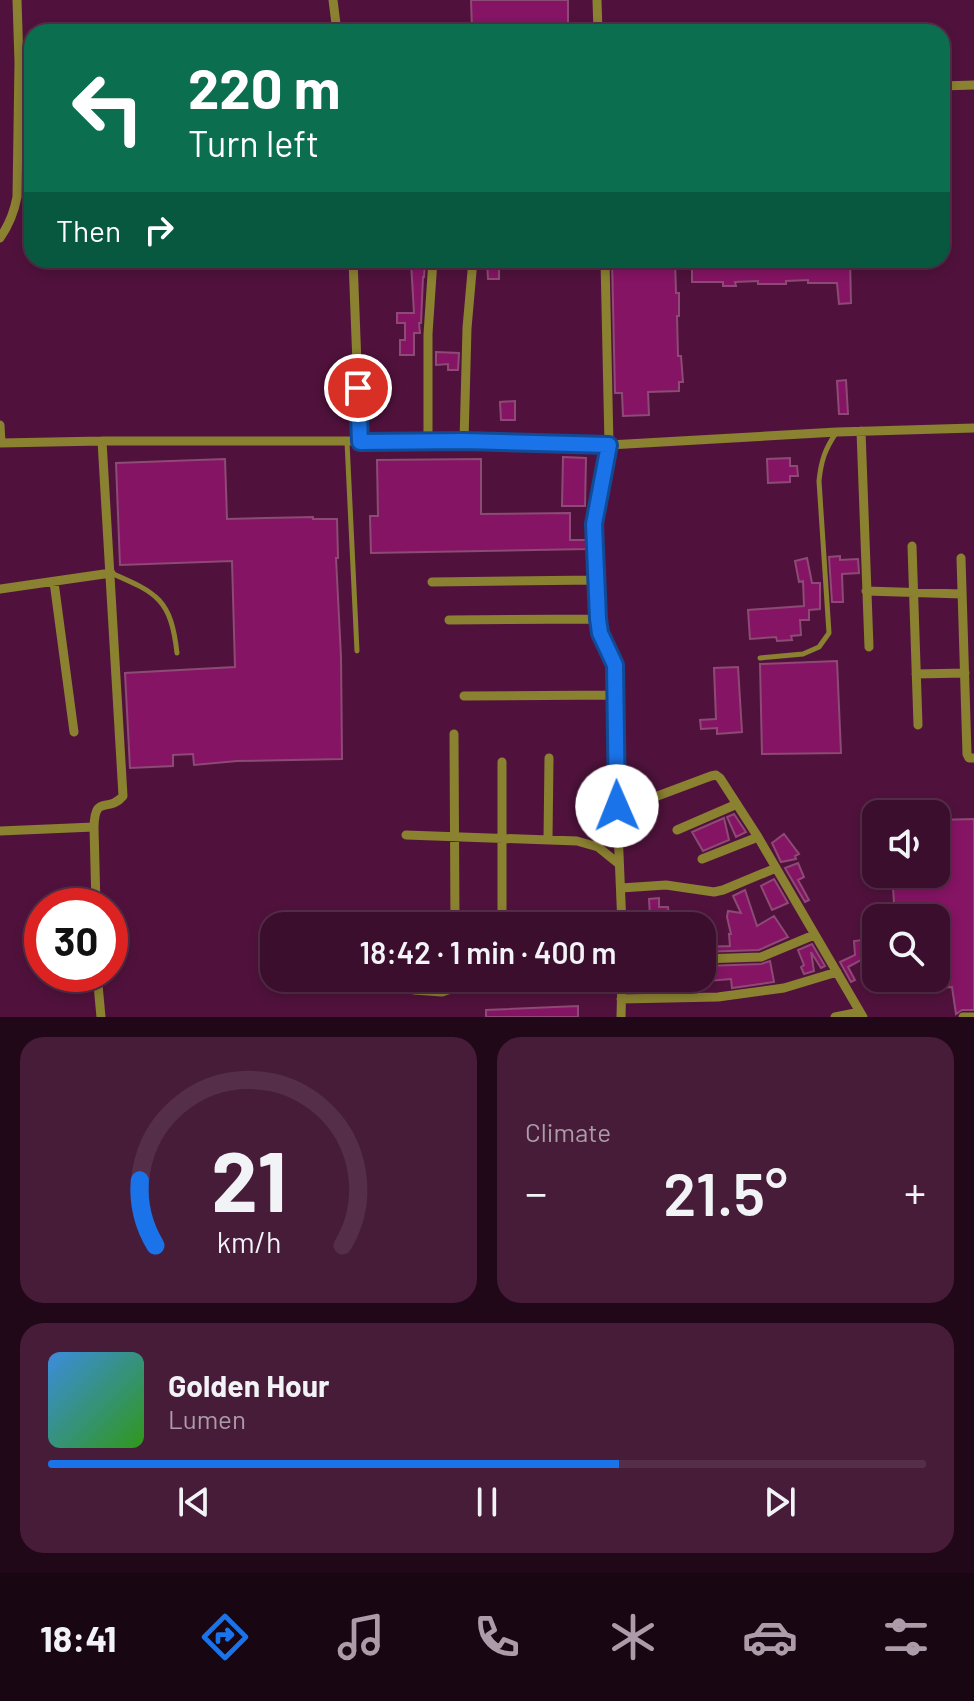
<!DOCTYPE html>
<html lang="en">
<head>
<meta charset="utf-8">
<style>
	body { margin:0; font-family:Barlow,sans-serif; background:#471c39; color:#f1f3f6; height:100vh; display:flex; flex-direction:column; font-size:30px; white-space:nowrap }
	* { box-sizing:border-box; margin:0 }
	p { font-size:26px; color:#ac9caa }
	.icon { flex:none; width:44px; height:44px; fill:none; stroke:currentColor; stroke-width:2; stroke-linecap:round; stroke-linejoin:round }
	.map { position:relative; height:1017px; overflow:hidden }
	.details { display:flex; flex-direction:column; gap:20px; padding:20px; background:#210819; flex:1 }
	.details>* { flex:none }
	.hud { position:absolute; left:24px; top:24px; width:926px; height:244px; border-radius:24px; box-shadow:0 4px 12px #0003,0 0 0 2px #552e49; background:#0b6e4f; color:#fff; overflow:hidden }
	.buttons { position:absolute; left:862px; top:800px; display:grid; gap:16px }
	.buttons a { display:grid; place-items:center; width:88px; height:88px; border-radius:16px; background:#3c0e2d; box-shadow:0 4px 12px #0003,0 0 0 2px #552e49; font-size:40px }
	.speed { position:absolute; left:24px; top:888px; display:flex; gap:16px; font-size:40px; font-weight:700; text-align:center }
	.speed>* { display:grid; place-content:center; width:104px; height:104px; border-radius:50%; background:#3c0e2d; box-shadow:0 4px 12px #0003,0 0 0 2px #552e49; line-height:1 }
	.speed .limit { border:12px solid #d22; background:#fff; color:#111 }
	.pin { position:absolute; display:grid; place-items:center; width:68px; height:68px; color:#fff; margin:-34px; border:4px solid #fff; border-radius:50%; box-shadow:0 2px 8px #0007 }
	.me { position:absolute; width:88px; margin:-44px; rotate:359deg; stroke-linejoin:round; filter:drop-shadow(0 0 6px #0008) }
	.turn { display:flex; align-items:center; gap:28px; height:168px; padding:0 32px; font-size:36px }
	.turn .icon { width:104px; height:104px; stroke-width:2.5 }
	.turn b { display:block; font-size:56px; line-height:68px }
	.then { display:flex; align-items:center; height:76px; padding:0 32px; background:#0003; gap:16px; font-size:30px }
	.big { font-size:60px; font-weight:600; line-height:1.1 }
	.details .card { flex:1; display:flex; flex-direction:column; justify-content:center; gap:12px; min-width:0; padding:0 28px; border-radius:24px; background:#471c39 }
	.details .dial { align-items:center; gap:0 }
	.dial svg { height:208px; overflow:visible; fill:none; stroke:#552e49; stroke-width:7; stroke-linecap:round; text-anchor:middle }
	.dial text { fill:#f1f3f6; stroke:none }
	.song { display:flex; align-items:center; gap:24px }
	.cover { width:96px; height:96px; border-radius:12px; background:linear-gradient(135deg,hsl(210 70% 55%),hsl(110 70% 35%)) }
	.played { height:8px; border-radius:4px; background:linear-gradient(90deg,#1a73e8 65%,#552e49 65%) }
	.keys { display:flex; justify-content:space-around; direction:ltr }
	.heat { display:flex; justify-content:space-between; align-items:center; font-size:44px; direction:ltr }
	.details .tiles { flex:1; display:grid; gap:20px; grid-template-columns:1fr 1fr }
	.card:last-child { grid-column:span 2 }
	.trip { position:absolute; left:260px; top:912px; width:456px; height:80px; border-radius:24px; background:#3c0e2d; box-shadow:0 4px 12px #0003,0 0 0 2px #552e49; font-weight:600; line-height:80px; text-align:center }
	.tabs { display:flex; height:128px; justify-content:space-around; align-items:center; background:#180612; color:#ac9caa }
	.tabs .icon { width:56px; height:56px }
	.tabs .active { color:#1a73e8 }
	.tabs b { font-size:36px; color:#f1f3f6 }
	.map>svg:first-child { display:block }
	.building { fill:#851464; stroke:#8c4a74; stroke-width:2 }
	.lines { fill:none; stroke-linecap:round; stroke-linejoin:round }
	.lane { stroke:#8a8131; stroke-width:5 }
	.street { stroke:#8a8131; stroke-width:9 }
	.route-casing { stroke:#114b97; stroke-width:20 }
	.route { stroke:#1a73e8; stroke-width:14 }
</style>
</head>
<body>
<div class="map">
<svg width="974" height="1017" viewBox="0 0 974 1017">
	<rect width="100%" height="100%" fill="#50123c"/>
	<path class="building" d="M471,0H568V25L472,28Z
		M487,260H499V279H488Z
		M612,260H675L676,293H679V316H677L678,356H681L683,382H679V391L648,392L649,415L623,416L622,393H615Z
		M692,260H850L851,303L839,304L837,283H808V280L786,281V284H758V281L735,282L736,286H723V282H692Z
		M411,262H425L424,277H423L421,323H419L420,333H414V355H400V340H405V323H397V313H414Z
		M436,352L459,353L458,370H448V364L436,365Z
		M846,380L848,414H839L837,381Z
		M515,401V420H501L500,402Z
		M563,457L586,458L585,506H562Z
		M790,458V466H797L798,476H790V482L768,483L767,459Z
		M225,459L227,519L313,517V519H337L338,558H336L341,657L342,759L237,761L194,765L193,754L173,755V766L130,768L125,673L235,667L232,561L120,565L116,463Z
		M481,459V514L570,513V540H587V549L371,553L370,516H378L377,460Z
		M840,556V560L858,559L859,573L842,574L843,602H832L829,557Z
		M807,558L812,583H820V609L809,610V620H800L801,635L791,636L792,640L777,641L776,637L750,639L748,610L804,606L803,581L799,582L795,561Z
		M837,661L841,753L762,754L760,664Z
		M738,667L742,732L717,734V728L701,729L700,720L716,719L714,668Z
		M734,814L746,832L736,837L727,817Z
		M724,818L729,840L703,851L692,832Z
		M974,819V1010H962L956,1014L952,987L896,989L895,978H936V918H895L893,888L896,887L895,874H936V820Z
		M784,834L799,854L795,856L796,859L781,862L772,843Z
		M798,863L804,877L798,880L809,900L805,902L785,868Z
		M774,879L788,903L772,910L761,886Z
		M745,890L757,926L774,916L788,937L759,950L702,952V947L730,946L729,934H731L727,917L728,911L741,913L733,896Z
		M659,898V907H668L669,916L650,917L649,899Z
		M862,940L863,945L876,941V952L848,967L855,980L851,982L840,962L855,955L854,941Z
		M812,944L825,966L821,968L811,952L814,971L804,974L801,967L804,965L798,950Z
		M770,961L774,982L732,988L731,979L708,981L706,966L761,964Z
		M578,1006V1017H486V1010Z"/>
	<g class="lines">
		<path class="lane" d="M347,442L357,651
			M111,573C157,593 171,599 177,653
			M760,658L803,654L819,647L829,633L819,481C821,461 825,449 836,433"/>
		<path class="street" d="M333,0L337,32
			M597,0L598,32
			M942,86L974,85
			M0,238C9,225 14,213 17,197L19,62L17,0
			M353,260L360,442
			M605,260L609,445L594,524L596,608L599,629L615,665L617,806L628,807L711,776L716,775L720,778L758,837L863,1017
			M0,425L1,443
			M861,431L869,647
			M464,441L467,328L473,260
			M428,442V334L433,260
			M0,443L102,441H464L609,445L837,432L974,428
			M912,546L918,725
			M961,558L967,754L969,758H974
			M54,582L74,732
			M432,582L596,580
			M0,589L111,573
			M866,591L962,594
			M449,620L598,619
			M916,674L965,673
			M464,696L615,695
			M454,734L455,926
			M502,762V926
			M617,806L622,926
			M94,827L96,906
			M677,830L737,804
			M0,831L94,827C95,793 108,814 123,796L102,441
			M406,835L577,841L598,847L619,864
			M548,839L549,758
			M702,859L758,837
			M621,888L666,885L714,892L723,890L776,868
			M702,959L761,957L814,935
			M97,974L101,1017
			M503,978V983
			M414,990L442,992L451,989L455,978
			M621,999L718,997L784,988L837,972
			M621,1017L622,978
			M835,1017L860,1012
			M963,1017H974"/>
	</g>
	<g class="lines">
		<g class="route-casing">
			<path id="route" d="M358,388L360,442L464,441L609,445L594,524L598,619L600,633L615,665L617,806"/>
		</g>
		<use href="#route" class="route"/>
	</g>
</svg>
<div class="buttons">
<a><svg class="icon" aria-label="sound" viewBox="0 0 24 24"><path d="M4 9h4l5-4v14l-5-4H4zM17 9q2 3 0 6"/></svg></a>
<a><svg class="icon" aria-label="search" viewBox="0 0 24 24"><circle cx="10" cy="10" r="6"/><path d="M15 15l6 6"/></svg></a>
</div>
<div class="speed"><div class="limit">30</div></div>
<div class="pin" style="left:358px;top:388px;background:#d93025"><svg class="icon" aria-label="arrive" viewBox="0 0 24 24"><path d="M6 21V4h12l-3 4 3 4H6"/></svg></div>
<svg class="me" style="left:617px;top:806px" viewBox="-20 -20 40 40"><circle r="19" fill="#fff"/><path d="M0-13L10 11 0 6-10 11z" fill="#1a73e8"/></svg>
<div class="trip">18:42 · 1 min · 400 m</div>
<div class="hud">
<div class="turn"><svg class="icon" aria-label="left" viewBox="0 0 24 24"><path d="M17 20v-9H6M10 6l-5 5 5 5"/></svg><div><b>220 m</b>Turn left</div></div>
<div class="then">Then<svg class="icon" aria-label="right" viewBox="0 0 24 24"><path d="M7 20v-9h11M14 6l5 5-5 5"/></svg></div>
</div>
</div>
<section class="details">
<div class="tiles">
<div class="card dial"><svg viewBox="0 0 100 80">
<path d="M14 69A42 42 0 1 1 86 69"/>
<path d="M14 69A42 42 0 0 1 8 44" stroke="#1a73e8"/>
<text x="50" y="56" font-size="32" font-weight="700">21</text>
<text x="50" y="72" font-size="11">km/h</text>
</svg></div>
<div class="card"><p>Climate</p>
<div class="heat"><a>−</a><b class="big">21.5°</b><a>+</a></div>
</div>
<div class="card">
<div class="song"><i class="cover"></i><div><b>Golden Hour</b><p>Lumen</p></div></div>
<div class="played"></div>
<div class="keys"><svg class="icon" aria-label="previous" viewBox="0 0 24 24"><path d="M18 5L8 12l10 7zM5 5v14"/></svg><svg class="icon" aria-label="pause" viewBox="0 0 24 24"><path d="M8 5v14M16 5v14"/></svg><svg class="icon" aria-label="next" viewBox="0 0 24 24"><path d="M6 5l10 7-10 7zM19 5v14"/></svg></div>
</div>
</div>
</section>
<nav class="tabs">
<b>18:41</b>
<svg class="icon active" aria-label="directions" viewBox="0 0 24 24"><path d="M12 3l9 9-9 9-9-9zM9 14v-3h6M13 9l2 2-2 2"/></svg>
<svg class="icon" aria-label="music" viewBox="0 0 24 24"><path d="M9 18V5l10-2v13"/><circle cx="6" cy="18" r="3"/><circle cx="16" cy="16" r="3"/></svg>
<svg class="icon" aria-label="phone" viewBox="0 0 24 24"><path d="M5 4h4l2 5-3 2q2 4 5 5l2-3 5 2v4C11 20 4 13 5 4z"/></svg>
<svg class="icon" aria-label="climate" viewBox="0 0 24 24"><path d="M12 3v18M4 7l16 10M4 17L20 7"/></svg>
<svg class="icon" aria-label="car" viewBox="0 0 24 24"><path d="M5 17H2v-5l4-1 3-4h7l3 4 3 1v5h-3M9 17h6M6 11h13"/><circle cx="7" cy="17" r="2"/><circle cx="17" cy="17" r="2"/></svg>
<svg class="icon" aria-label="filters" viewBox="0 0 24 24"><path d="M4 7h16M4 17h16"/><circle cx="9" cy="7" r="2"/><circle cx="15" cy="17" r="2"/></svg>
</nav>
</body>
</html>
